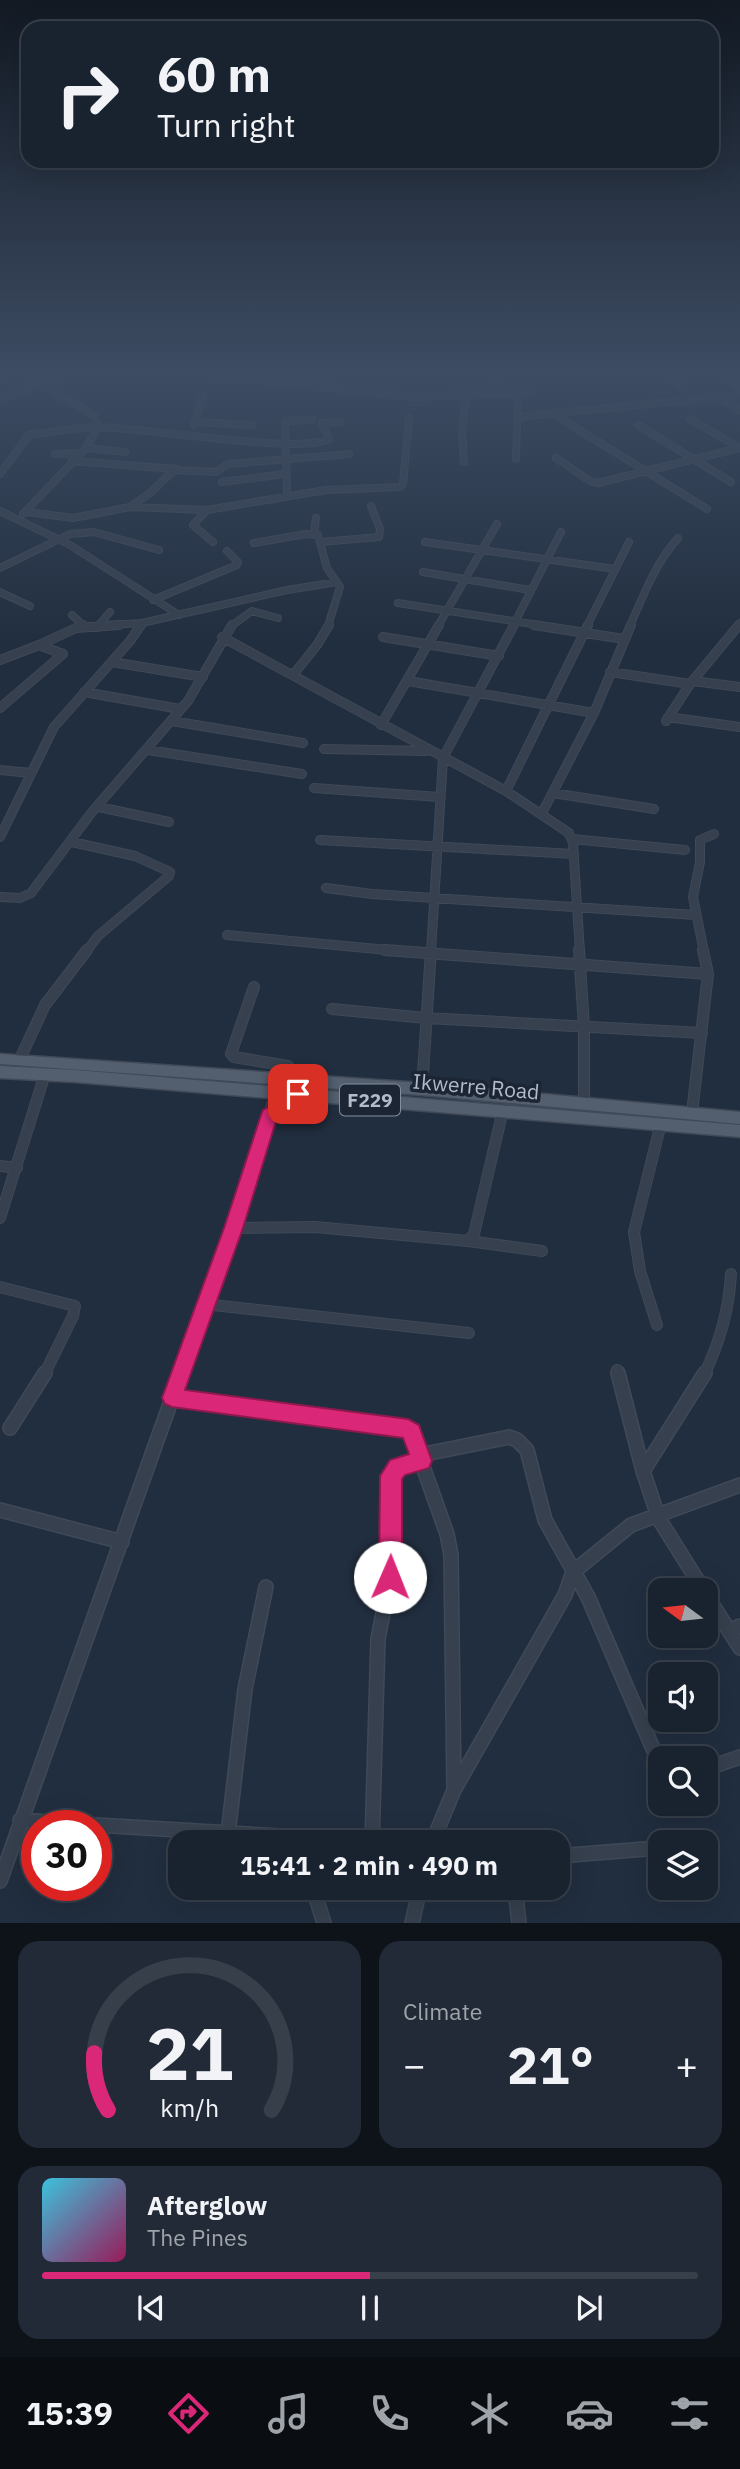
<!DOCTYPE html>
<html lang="en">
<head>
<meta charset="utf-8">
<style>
	body { margin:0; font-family:"IBM Plex Sans",sans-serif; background:#222a37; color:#f1f3f6; height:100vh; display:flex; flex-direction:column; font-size:26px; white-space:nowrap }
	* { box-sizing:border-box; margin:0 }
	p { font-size:23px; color:#9fa4aa }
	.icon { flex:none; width:38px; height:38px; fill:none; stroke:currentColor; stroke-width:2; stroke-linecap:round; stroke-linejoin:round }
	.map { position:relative; height:1923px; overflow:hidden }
	.sheet { display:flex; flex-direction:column; gap:18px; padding:18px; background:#0e131a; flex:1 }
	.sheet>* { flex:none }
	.hud { position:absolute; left:21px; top:21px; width:698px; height:147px; border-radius:21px; box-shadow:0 7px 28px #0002,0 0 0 2px #373f4b; background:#19222f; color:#f1f3f6; overflow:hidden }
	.needle { width:46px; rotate:285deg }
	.buttons { position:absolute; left:648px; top:1578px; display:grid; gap:14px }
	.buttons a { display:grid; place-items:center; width:70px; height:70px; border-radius:14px; background:#19222f; box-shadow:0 7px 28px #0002,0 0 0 2px #373f4b; font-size:35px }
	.speed { position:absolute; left:21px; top:1810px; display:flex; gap:14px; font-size:35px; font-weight:700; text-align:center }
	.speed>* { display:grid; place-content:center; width:91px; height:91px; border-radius:50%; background:#19222f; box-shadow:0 7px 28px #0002,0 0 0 2px #373f4b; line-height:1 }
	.speed .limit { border:10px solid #d22; background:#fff; color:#111 }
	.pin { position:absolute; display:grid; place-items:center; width:60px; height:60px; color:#fff; margin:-30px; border-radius:14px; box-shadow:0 4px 10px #0006 }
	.me { position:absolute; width:77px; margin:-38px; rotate:1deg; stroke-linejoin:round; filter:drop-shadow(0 0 5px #0008) }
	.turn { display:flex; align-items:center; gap:24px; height:147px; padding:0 21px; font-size:32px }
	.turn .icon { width:91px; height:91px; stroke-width:2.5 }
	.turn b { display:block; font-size:49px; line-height:60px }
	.big { font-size:52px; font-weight:700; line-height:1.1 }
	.sheet .widget { flex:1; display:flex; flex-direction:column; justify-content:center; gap:10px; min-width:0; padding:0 24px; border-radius:21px; background:#222a37 }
	.sheet .dial { align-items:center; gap:0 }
	.dial svg { height:182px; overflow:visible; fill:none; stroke:#373f4b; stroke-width:7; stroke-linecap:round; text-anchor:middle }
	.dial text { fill:#f1f3f6; stroke:none }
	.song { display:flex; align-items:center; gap:21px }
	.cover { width:84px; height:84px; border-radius:10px; background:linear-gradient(135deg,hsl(190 70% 55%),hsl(330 70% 35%)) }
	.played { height:7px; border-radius:4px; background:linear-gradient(90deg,#db2777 50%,#373f4b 50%) }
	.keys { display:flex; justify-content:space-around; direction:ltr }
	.heat { display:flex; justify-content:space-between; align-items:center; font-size:38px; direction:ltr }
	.sheet .tiles { flex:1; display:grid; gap:18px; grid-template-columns:1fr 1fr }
	.widget:last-child { grid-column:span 2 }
	.trip { position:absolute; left:168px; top:1830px; width:402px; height:70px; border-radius:21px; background:#19222f; box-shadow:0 7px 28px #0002,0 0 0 2px #373f4b; font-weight:700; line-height:70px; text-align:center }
	.dock { display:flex; height:112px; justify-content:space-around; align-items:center; background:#0a0e13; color:#9fa4aa }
	.dock .icon { width:49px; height:49px }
	.dock .on { color:#db2777 }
	.dock b { font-size:32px; color:#f1f3f6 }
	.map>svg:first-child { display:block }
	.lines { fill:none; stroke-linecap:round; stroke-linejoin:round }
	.minor-far3-casing { stroke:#3f4957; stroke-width:8 }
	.minor-far2-casing { stroke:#3f4957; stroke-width:10 }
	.minor-far1-casing { stroke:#3f4957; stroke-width:12 }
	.minor-casing { stroke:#3f4957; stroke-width:16 }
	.tertiary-casing { stroke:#3f4957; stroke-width:9 }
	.primary-casing { stroke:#3f4957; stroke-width:3 }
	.minor-far3 { stroke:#36404e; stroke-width:6 }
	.minor-far2 { stroke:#36404e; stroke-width:8 }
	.minor-far1 { stroke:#36404e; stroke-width:10 }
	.minor { stroke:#36404e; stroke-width:13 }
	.tertiary { stroke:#36404e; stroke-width:7 }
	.primary { fill:#535f6f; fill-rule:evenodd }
	.route { fill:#db2777; stroke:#8e194d; stroke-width:2 }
	.labels { text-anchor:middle; stroke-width:7; stroke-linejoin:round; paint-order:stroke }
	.shield { fill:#1b2533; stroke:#848e9d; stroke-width:2 }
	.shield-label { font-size:19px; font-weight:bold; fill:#b1bbca }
	.street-label { font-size:21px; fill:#b1bbca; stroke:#1b2533 }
</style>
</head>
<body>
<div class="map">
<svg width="740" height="1923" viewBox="0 0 740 1923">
	<rect width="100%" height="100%" fill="#212e3f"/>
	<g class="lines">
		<g class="minor-far3-casing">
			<path id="minor-far3" d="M212,375L414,397L532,392
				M492,375L498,376
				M670,375L683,389
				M725,375L740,391
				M0,377L5,375
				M320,388L327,387L332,375
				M714,396L740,410
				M517,417L740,395
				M560,418L707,509
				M690,419L740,448
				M196,422L252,425
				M194,425L203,396
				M638,425L731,482
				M86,448L125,452
				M55,454L81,453
				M556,458L590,481L598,483L740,448
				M516,459L518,394
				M72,461L177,469
				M464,462L462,432L466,396
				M0,474L29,435C52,432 76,427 99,427C142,427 302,455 329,439L322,423L340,422
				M222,482L285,474
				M287,495L285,421L312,420
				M130,507L150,493L174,470L216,472L228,464L349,454
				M207,510L193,525L213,542
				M0,511L70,545L179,615
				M27,512L73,518L130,507L207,510L326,490L400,487L403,484L409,418
				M23,514L86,448L98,427L94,416L40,383
				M314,534L316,518
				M321,542L379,537L380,529L371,506
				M425,542L615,569
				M254,543L306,534L318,535L327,568L340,587L328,626
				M0,568L70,534L94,532L159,550
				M423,572L530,590
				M0,592L30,606
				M153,600L237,565L238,562L227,551
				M398,603L545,626
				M72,615L84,626
				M96,626L142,623
				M98,626L110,612
				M140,626L142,623L287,590L337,582
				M231,626L252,611L278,618
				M438,626L497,524
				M513,626L561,532
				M587,626L629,542
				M630,626C644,594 655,564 678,538
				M737,626L740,623"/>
		</g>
		<g class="minor-far2-casing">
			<path id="minor-far2" d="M83,625L85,627
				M534,625L624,639
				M98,627L100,625
				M222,637L506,791L569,833L573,843L580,952
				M383,637L499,656
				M0,660L39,645
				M112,662L203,677
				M610,672L690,684
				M293,675L317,645L329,625
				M408,681L594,713
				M693,681L740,687
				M84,692L180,709
				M0,708L63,654L39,645L76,628L119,625
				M668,717L740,727
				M172,721L303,743
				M666,721L690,684L739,625
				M381,725L439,625
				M324,749L427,751
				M148,750L302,774
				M0,770L31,773
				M314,788L439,797
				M506,791L588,625
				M553,793L654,809
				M99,807L169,822
				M542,813L594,713L631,625
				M0,837L54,727L130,641L141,625
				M572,839L685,850
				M320,840L574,854
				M72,842L135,856L170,872L169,876L98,936L86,952
				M326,888L372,894L696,915
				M0,897L20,898L31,893L92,812L188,701L232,625
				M227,935L409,952
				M431,952L443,758L514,625
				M704,952L693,897L700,862V840L714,834"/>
		</g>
		<g class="minor-far1-casing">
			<path id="minor-far1" d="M385,950L708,974
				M579,950L584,1027V1104
				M254,987L231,1054L234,1057L288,1066L287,1080
				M332,1009L426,1018L702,1033
				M20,1059L45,1005L87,950
				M422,1089L431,950
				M692,1113L708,974L703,950
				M269,1115L298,1094
				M0,1166L17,1168
				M0,1218L45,1074
				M233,1228L315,1227L468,1241L474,1234L503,1110
				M468,1241L542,1251
				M0,1287L75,1306L73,1316L44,1375
				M204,1304L469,1333
				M657,1325L640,1271L634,1232L661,1123
				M617,1370L618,1375
				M181,1375L233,1228L276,1092
				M704,1375C720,1342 729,1311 731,1274"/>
		</g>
		<g class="minor-casing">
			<path id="minor" d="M618,1373L643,1471
				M172,1398L408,1429L412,1432L421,1461C403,1466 393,1470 390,1489V1577L378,1639L372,1843
				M10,1428L45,1373
				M420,1455L509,1437L517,1440L527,1450L545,1520L588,1597L660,1765
				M421,1461L447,1534L451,1555L454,1789
				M0,1510L122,1542
				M704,1591L659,1519L643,1471L705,1373
				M705,1593L740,1648
				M730,1631L740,1626
				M705,1769L740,1757
				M20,1820L95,1825
				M96,1825L297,1837L338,1843
				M228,1834L245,1689L266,1587
				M432,1843L454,1790L565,1595L573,1572L631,1525L740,1485
				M558,1856L645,1849
				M0,1881L181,1373
				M313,1888L324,1923
				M515,1888L519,1923
				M412,1923L420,1888"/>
		</g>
		<g class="tertiary-casing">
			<path id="tertiary" d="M0,399L62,375"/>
		</g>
		<g class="primary-casing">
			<path id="primary" d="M0,1054L422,1083L740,1112V1124L422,1095L0,1064Z
				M0,1066L75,1070L740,1125V1137L75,1082L0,1078Z"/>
		</g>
		<use href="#minor-far3" class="minor-far3"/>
		<use href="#minor-far2" class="minor-far2"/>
		<use href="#minor-far1" class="minor-far1"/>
		<use href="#minor" class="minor"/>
		<use href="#tertiary" class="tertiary"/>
		<use href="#primary" class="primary"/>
	</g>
	<linearGradient id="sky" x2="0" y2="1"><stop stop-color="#121923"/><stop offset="0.58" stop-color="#3d4c63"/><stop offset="1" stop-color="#3d4c63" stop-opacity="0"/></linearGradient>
	<rect width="740" height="644" fill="url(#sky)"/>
	<path class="route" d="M298,1088L304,1090L307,1094L277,1118L243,1228L185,1390L408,1419L419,1425L432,1461L429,1468L405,1475L402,1479V1577L398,1585L390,1588L382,1585L379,1577L380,1476L390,1460L409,1454L403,1438L172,1407L165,1404L162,1398L224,1228L261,1115L263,1110Z"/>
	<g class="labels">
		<rect class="shield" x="340" y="1084.5" width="60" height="31" rx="5"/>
		<g class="shield-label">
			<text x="370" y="1107">F229</text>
		</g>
		<g class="street-label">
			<text transform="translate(476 1087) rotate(5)" y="7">Ikwerre Road</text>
		</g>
	</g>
</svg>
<div class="buttons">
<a><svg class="needle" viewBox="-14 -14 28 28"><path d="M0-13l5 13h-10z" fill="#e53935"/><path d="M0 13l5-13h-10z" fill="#9fa4aa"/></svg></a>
<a><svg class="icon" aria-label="sound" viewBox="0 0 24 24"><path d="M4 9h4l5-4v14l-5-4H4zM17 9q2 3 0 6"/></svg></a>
<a><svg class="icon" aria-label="search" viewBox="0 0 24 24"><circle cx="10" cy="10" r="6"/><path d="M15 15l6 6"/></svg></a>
<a><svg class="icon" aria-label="layers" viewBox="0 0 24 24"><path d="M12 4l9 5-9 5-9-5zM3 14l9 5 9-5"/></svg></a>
</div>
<div class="speed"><div class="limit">30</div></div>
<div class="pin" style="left:298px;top:1094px;background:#d93025"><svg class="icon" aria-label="arrive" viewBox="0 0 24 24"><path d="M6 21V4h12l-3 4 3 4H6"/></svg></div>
<svg class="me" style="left:390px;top:1577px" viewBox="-20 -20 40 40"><circle r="19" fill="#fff"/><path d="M0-13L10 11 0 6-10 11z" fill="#db2777"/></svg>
<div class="trip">15:41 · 2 min · 490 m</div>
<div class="hud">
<div class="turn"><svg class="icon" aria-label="right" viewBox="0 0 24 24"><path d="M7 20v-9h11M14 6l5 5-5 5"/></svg><div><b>60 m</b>Turn right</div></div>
</div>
</div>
<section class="sheet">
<div class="tiles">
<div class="widget dial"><svg viewBox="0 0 100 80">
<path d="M14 69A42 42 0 1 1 86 69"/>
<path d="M14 69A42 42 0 0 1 8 44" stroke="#db2777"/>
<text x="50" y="56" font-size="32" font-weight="700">21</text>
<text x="50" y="72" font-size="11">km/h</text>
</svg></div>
<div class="widget"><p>Climate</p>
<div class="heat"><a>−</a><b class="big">21°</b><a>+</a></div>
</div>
<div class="widget">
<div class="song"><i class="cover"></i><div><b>Afterglow</b><p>The Pines</p></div></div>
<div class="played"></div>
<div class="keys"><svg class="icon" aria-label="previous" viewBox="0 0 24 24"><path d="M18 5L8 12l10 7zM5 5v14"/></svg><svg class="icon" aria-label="pause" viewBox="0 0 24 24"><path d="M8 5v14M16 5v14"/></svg><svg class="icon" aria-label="next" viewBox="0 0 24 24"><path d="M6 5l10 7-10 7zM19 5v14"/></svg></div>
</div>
</div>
</section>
<nav class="dock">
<b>15:39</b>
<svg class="icon on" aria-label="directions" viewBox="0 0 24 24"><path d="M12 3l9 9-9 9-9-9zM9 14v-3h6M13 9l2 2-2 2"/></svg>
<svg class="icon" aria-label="music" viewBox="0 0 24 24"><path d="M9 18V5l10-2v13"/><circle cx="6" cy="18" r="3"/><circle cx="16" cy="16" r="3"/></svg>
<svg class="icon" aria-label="phone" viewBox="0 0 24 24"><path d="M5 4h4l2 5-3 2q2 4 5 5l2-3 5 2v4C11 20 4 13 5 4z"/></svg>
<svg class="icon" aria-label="climate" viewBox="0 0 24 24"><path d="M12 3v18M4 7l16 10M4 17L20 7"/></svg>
<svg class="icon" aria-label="car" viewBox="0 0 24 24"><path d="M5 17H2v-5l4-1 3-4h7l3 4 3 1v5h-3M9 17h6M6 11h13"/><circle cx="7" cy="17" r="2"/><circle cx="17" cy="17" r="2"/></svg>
<svg class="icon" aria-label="filters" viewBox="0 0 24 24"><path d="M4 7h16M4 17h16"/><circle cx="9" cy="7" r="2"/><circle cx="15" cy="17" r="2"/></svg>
</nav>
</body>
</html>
